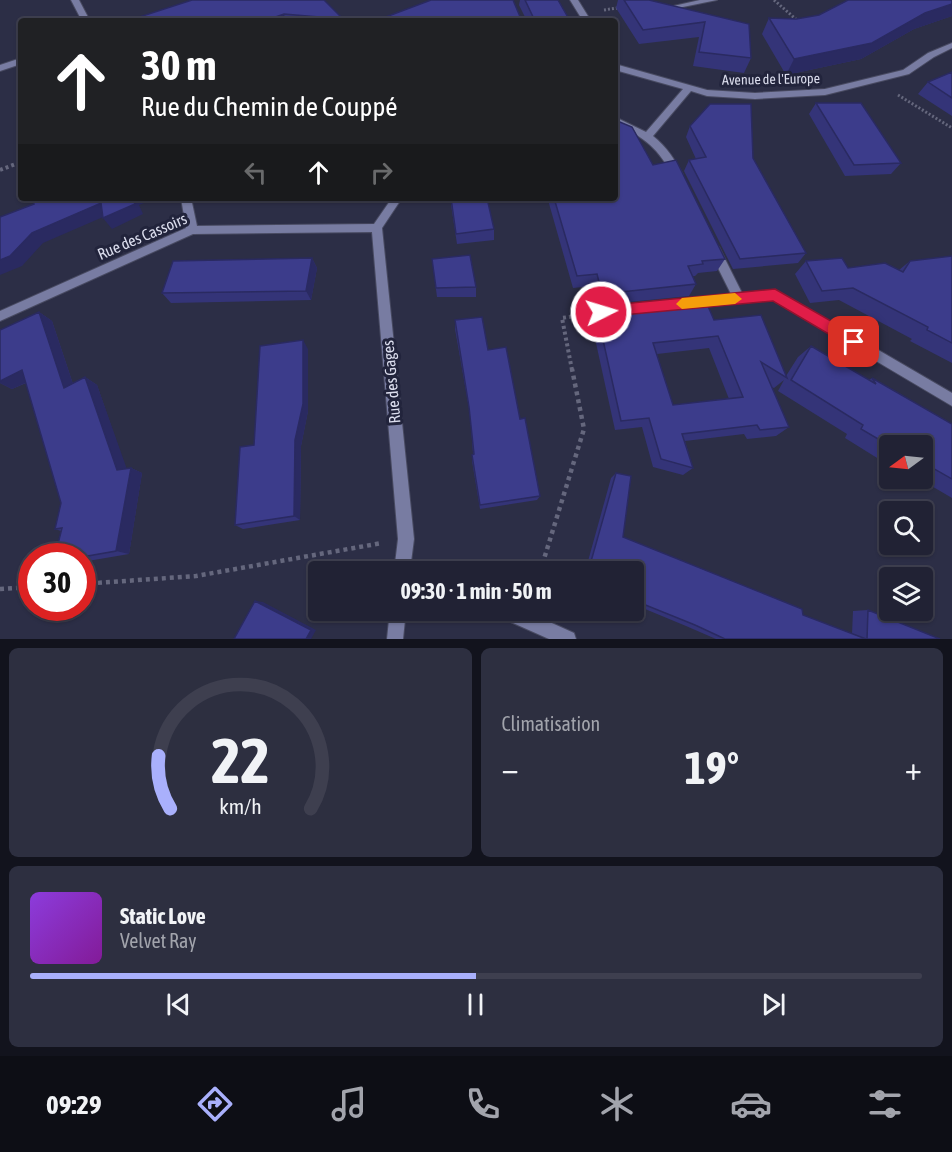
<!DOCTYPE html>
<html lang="fr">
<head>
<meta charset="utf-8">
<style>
	body { margin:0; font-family:"Asap Condensed",sans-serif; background:#2d2f40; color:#f1f3f6; height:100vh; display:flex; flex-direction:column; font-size:22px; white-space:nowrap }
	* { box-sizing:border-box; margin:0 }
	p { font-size:20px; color:#a2a4ac }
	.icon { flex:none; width:33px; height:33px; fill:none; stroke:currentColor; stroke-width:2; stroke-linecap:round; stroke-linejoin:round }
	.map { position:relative; height:639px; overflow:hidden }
	.details { display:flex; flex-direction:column; gap:9px; padding:9px; background:#12131d; flex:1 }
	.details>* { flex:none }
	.guide { position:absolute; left:18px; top:18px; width:600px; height:183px; border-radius:6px; box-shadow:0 2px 4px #0004,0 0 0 2px #3e3f4f; background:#202124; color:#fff; overflow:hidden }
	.needle { width:39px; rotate:255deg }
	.tools { position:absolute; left:879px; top:435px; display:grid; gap:12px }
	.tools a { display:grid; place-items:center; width:54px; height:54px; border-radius:6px; background:#212234; box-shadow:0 2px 4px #0004,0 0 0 2px #3e3f4f; font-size:30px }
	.speed { position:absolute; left:18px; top:543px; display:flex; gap:12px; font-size:30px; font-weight:700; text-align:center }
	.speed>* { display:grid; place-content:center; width:78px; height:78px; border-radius:50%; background:#212234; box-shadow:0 2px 4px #0004,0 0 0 2px #3e3f4f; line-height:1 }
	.speed .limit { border:9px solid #d22; background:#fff; color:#111 }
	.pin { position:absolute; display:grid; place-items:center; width:51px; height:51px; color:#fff; margin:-26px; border-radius:12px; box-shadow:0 3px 9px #0006 }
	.me { position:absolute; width:66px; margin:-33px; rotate:85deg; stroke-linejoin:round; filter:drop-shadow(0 0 4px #0008) }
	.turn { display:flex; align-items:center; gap:21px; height:126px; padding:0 24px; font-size:27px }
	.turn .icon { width:78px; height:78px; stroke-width:2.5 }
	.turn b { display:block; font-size:42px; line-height:51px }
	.lanes { display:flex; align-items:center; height:57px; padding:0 24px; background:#0003; justify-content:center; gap:30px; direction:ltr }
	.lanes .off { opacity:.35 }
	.big { font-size:45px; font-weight:700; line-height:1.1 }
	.details .card { flex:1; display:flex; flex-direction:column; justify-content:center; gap:9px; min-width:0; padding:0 21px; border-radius:9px; background:#2d2f40 }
	.details .dial { align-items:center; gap:0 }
	.dial svg { height:156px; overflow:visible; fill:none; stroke:#3e3f4f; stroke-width:7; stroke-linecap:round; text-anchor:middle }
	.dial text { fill:#f1f3f6; stroke:none }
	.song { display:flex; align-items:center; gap:18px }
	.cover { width:72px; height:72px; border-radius:9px; background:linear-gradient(135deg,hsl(270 70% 55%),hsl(290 70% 35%)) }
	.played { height:6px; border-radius:3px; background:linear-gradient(90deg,#a9b0fc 50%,#3e3f4f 50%) }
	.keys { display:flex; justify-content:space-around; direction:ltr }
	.heat { display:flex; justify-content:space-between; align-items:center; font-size:33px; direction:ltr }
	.details .tiles { flex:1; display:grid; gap:9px; grid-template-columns:1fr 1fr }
	.card:last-child { grid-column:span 2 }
	.trip { position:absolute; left:308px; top:561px; width:336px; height:60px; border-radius:6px; background:#212234; box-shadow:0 2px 4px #0004,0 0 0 2px #3e3f4f; font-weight:700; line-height:60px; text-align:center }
	.tab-bar { display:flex; height:96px; justify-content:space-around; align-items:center; background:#0d0e15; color:#a2a4ac }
	.tab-bar .icon { width:42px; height:42px }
	.tab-bar .current { color:#a9b0fc }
	.tab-bar b { font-size:27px; color:#f1f3f6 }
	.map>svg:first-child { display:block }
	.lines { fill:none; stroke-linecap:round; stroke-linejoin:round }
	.lane-casing { stroke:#484a61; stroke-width:2 }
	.street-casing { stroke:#484a61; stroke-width:2 }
	.path-far2 { stroke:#65677d; stroke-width:3; stroke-dasharray:2 2; stroke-linecap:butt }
	.path-far1 { stroke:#65677d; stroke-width:4; stroke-dasharray:3 3; stroke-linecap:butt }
	.path { stroke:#65677d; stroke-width:4.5; stroke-dasharray:4 4; stroke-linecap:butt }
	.lane { fill:#787ca2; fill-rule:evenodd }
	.street { fill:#787ca2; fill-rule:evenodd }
	.wall { fill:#343478; fill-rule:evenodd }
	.shaded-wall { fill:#2a2a61 }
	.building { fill:#3c3c8b; stroke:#2a2a61; stroke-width:1.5; fill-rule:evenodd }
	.route { fill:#e11d48; stroke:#92132f; stroke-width:1.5 }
	.slow { fill:#f59e0b }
	.labels { text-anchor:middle; stroke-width:6; stroke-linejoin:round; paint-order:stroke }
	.far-street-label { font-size:14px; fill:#dbdded; stroke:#22243c }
	.street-label { font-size:16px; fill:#dbdded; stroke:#22243c }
</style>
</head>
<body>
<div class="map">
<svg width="952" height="639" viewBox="0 0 952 639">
	<rect width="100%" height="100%" fill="#2c2e46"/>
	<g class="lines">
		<g class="lane-casing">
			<path id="lane" d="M700,0H717L673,9L669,7Z"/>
		</g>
		<g class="street-casing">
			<path id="street" d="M71,0H79L90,21H82Z
				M570,0H578L591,21H583Z
				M952,43V48L934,57L909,74L825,95L755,99L707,96L691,91L653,136C667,147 675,160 683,175L678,179L674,178C659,149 645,137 615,124V117L646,132L683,89L615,70V64L707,90L755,93L825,89L903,70L928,53Z
				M21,58V64L0,71V65Z
				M181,198H191L197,226L374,224L392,198H402L382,228L414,539L411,562L420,567L423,572H394L398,539L372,232L193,234L0,321V311L186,228Z
				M715,246L719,247L742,293L775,290L779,292L952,393V406L773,300L690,308L686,306L684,303L686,300L690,298L731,294L709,250Z
				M390,610H406L403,639H387Z
				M495,610H523L574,633L576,639H549L497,616Z"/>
		</g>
		<path class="path-far2" d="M774,0L798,21
			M604,10L617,8
			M898,95L952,128"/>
		<path class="path-far1" d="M0,170L21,162
			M572,370L562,318L601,312"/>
		<path class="path" d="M540,572L584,429L572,369
			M82,584L196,576L382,543
			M0,589L32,587"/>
		<use href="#lane" class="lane"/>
		<use href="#street" class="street"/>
	</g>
	<path class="wall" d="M192,0L343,19V21H131Z
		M520,0H558L570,21H527L519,5Z
		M618,0H649L749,24L751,58L744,73L693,66L699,37L639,44L616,8Z
		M952,0V16L914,29L861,59L786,75L762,34L769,18L796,19Z
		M952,72V116L918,94L928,82Z
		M816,103L901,163L891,174L845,176L809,114Z
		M690,126L806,253L798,263L733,269L684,171L689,160L696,159L686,137Z
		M653,165L725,259L717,271L698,273L695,276H693L696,284L689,296L598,305L593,286L573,288L548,200L549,198H615Z
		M450,198H487L494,229V240L457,244Z
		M952,256V363L910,341L912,339L839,300L810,303L795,274L806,261L848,268L899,270L910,261Z
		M312,258L317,268L311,300L171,303L162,293Z
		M432,259L476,287V297H437Z
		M607,307L714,320L786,376L798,357L811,346L869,380L872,378L952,424V498L918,478H922V446H890V462L886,459L882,461L845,438L847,434L778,391L784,380L774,388L772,387L789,427L776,436L747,439L744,434L685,441L693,468L683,475L653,467L642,427L615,430L596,343L601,331H605L602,319ZM709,348L729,399L673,405L657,354Z
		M39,312L52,321L73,384L85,377L97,385L126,469L131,468L142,473L129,554L82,562V556L61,531L55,529L61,503L26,383L12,389L0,383V330Z
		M455,320L488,350L520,419L540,496L537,500L480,509L472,461V455L473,454L470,414L455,329Z
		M308,349V411L301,446L300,520L243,529L235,525Z
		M616,473L623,537L803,615L852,634L853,611L868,610L940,639H716L686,626L633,604V572H585L611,478Z"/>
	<path class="shaded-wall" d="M952,4V16L914,29L861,59L786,75L794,59Z
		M284,14L286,21H264Z
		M132,198H141L144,203L139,205L143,214L112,229L103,218Z
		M101,203L110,214L43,243L22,266L0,275V260L32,233Z
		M312,258L317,268L311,300L306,291Z
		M39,312L52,321L77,396L64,388Z
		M303,340L308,349V411L301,446L300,520L294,516L295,440Z
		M22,370L36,378L12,389L0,383V381Z
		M85,377L97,385L129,475L117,470Z
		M131,468L142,473L129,554L116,551Z
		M255,601L263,602L316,630L311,639H306Z"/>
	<path class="building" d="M192,0H324L343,19L284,14L264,21H131L130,20Z
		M431,0H513L521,19L511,21H375Z
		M525,0H558L570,21H535Z
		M624,0H649L749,24L751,58L699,52L705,22L643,30Z
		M848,0H952V4L925,13L872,43L794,59L769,18L796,19L819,15Z
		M952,72V98L928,82Z
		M816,103H861L901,163L854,165Z
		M710,104H751L753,158L806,253L740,259L689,160L706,157L690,126Z
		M615,120L632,127L653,165L676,160L725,259L702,261L703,264L688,266L696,284L602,294L597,274L577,276L554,198H615Z
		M35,198H132L135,204L103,218L101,203L32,233L10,256L0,260V217L34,204L32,199Z
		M451,198H487L494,229L456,234Z
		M470,255L476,287L436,288L432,259Z
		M952,256V343L927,330L928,327L853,288L822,291L806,261L842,258L848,268L885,263L903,272L910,261Z
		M312,258L306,291L162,293L173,261Z
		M704,297L714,320L761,315L787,378L761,362L789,427L760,430L757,425L682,434L693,468L661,459L649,418L621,421L601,331L613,330L607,307ZM718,336L743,397L673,405L653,343Z
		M39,312L64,388L85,377L117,470L131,468L116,551L82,557L55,556L62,528L55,529L61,503L22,370L0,381V330Z
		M482,317L488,350L506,347L520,419L525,418L540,496L480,505L472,455L474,454L469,407L455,320Z
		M303,340V404L295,440L294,516L235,525L240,447L254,445L260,346Z
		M811,346L876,384L872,378L952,424V479L922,462V446H890L861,429L863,425L791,380Z
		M616,473L631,476L623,537L802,609L803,615L866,639H725L695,625L633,600V572H588Z
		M255,601L311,630L306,639H234Z
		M868,610L940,639H867Z"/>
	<path class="route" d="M775,289L859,337L861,342L859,346L854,348L849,346L773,301L601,317L596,316L594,312L596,307L601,306Z"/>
	<path class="slow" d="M735,293L742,299L735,304L682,309L676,304L682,298Z"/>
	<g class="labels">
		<g class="far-street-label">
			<text transform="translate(771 79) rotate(-1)" y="5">Avenue de l'Europe</text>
		</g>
		<g class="street-label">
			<text transform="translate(142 236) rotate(-23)" y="6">Rue des Cassoirs</text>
			<text transform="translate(391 382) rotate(-95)" y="6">Rue des Gages</text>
		</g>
	</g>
</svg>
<div class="tools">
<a><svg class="needle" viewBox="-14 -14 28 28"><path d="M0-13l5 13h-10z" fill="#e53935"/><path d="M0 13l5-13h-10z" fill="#a2a4ac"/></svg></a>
<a><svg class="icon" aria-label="search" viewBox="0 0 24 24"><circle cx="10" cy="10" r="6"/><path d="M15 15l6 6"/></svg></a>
<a><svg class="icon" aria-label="layers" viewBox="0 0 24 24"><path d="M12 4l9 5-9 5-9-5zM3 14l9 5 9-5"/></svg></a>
</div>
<div class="speed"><div class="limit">30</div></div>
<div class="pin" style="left:854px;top:342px;background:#d93025"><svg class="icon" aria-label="arrive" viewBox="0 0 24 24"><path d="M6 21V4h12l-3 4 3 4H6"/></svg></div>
<svg class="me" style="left:601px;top:312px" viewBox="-20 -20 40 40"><circle r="17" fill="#e11d48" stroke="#fff" stroke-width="3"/><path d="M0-11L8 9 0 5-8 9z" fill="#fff"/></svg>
<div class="trip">09:30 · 1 min · 50 m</div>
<div class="guide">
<div class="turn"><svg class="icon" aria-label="ahead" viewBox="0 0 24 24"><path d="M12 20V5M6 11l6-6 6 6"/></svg><div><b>30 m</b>Rue du Chemin de Couppé</div></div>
<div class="lanes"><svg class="icon off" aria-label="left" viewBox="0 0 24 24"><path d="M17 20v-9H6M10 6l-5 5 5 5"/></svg><svg class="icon" aria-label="ahead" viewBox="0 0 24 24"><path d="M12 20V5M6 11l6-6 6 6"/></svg><svg class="icon off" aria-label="right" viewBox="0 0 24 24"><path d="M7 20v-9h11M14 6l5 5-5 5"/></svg></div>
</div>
</div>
<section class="details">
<div class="tiles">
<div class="card dial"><svg viewBox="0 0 100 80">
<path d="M14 69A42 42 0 1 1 86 69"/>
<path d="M14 69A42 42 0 0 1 8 42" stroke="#a9b0fc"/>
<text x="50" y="56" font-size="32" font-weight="700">22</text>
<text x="50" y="72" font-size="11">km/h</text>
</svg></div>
<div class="card"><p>Climatisation</p>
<div class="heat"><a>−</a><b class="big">19°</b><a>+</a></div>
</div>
<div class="card">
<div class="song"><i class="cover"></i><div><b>Static Love</b><p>Velvet Ray</p></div></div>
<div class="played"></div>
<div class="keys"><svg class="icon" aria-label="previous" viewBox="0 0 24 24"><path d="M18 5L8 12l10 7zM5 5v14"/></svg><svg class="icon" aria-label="pause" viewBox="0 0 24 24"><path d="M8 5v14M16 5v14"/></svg><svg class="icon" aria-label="next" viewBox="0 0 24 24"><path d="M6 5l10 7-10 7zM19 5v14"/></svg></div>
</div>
</div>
</section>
<nav class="tab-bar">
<b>09:29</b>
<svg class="icon current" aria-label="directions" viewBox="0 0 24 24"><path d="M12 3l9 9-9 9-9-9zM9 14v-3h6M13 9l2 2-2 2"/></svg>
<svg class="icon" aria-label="music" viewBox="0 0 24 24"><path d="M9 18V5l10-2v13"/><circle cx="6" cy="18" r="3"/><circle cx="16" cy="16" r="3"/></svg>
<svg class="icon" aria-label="phone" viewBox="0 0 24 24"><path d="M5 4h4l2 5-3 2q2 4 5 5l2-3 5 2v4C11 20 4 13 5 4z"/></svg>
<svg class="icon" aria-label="climate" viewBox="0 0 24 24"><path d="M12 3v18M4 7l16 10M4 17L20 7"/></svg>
<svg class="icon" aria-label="car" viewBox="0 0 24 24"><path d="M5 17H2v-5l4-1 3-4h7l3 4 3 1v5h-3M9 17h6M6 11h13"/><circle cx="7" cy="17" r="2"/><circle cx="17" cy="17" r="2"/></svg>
<svg class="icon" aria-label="filters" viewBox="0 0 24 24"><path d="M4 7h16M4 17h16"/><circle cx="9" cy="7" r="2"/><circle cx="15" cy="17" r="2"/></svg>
</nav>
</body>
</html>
